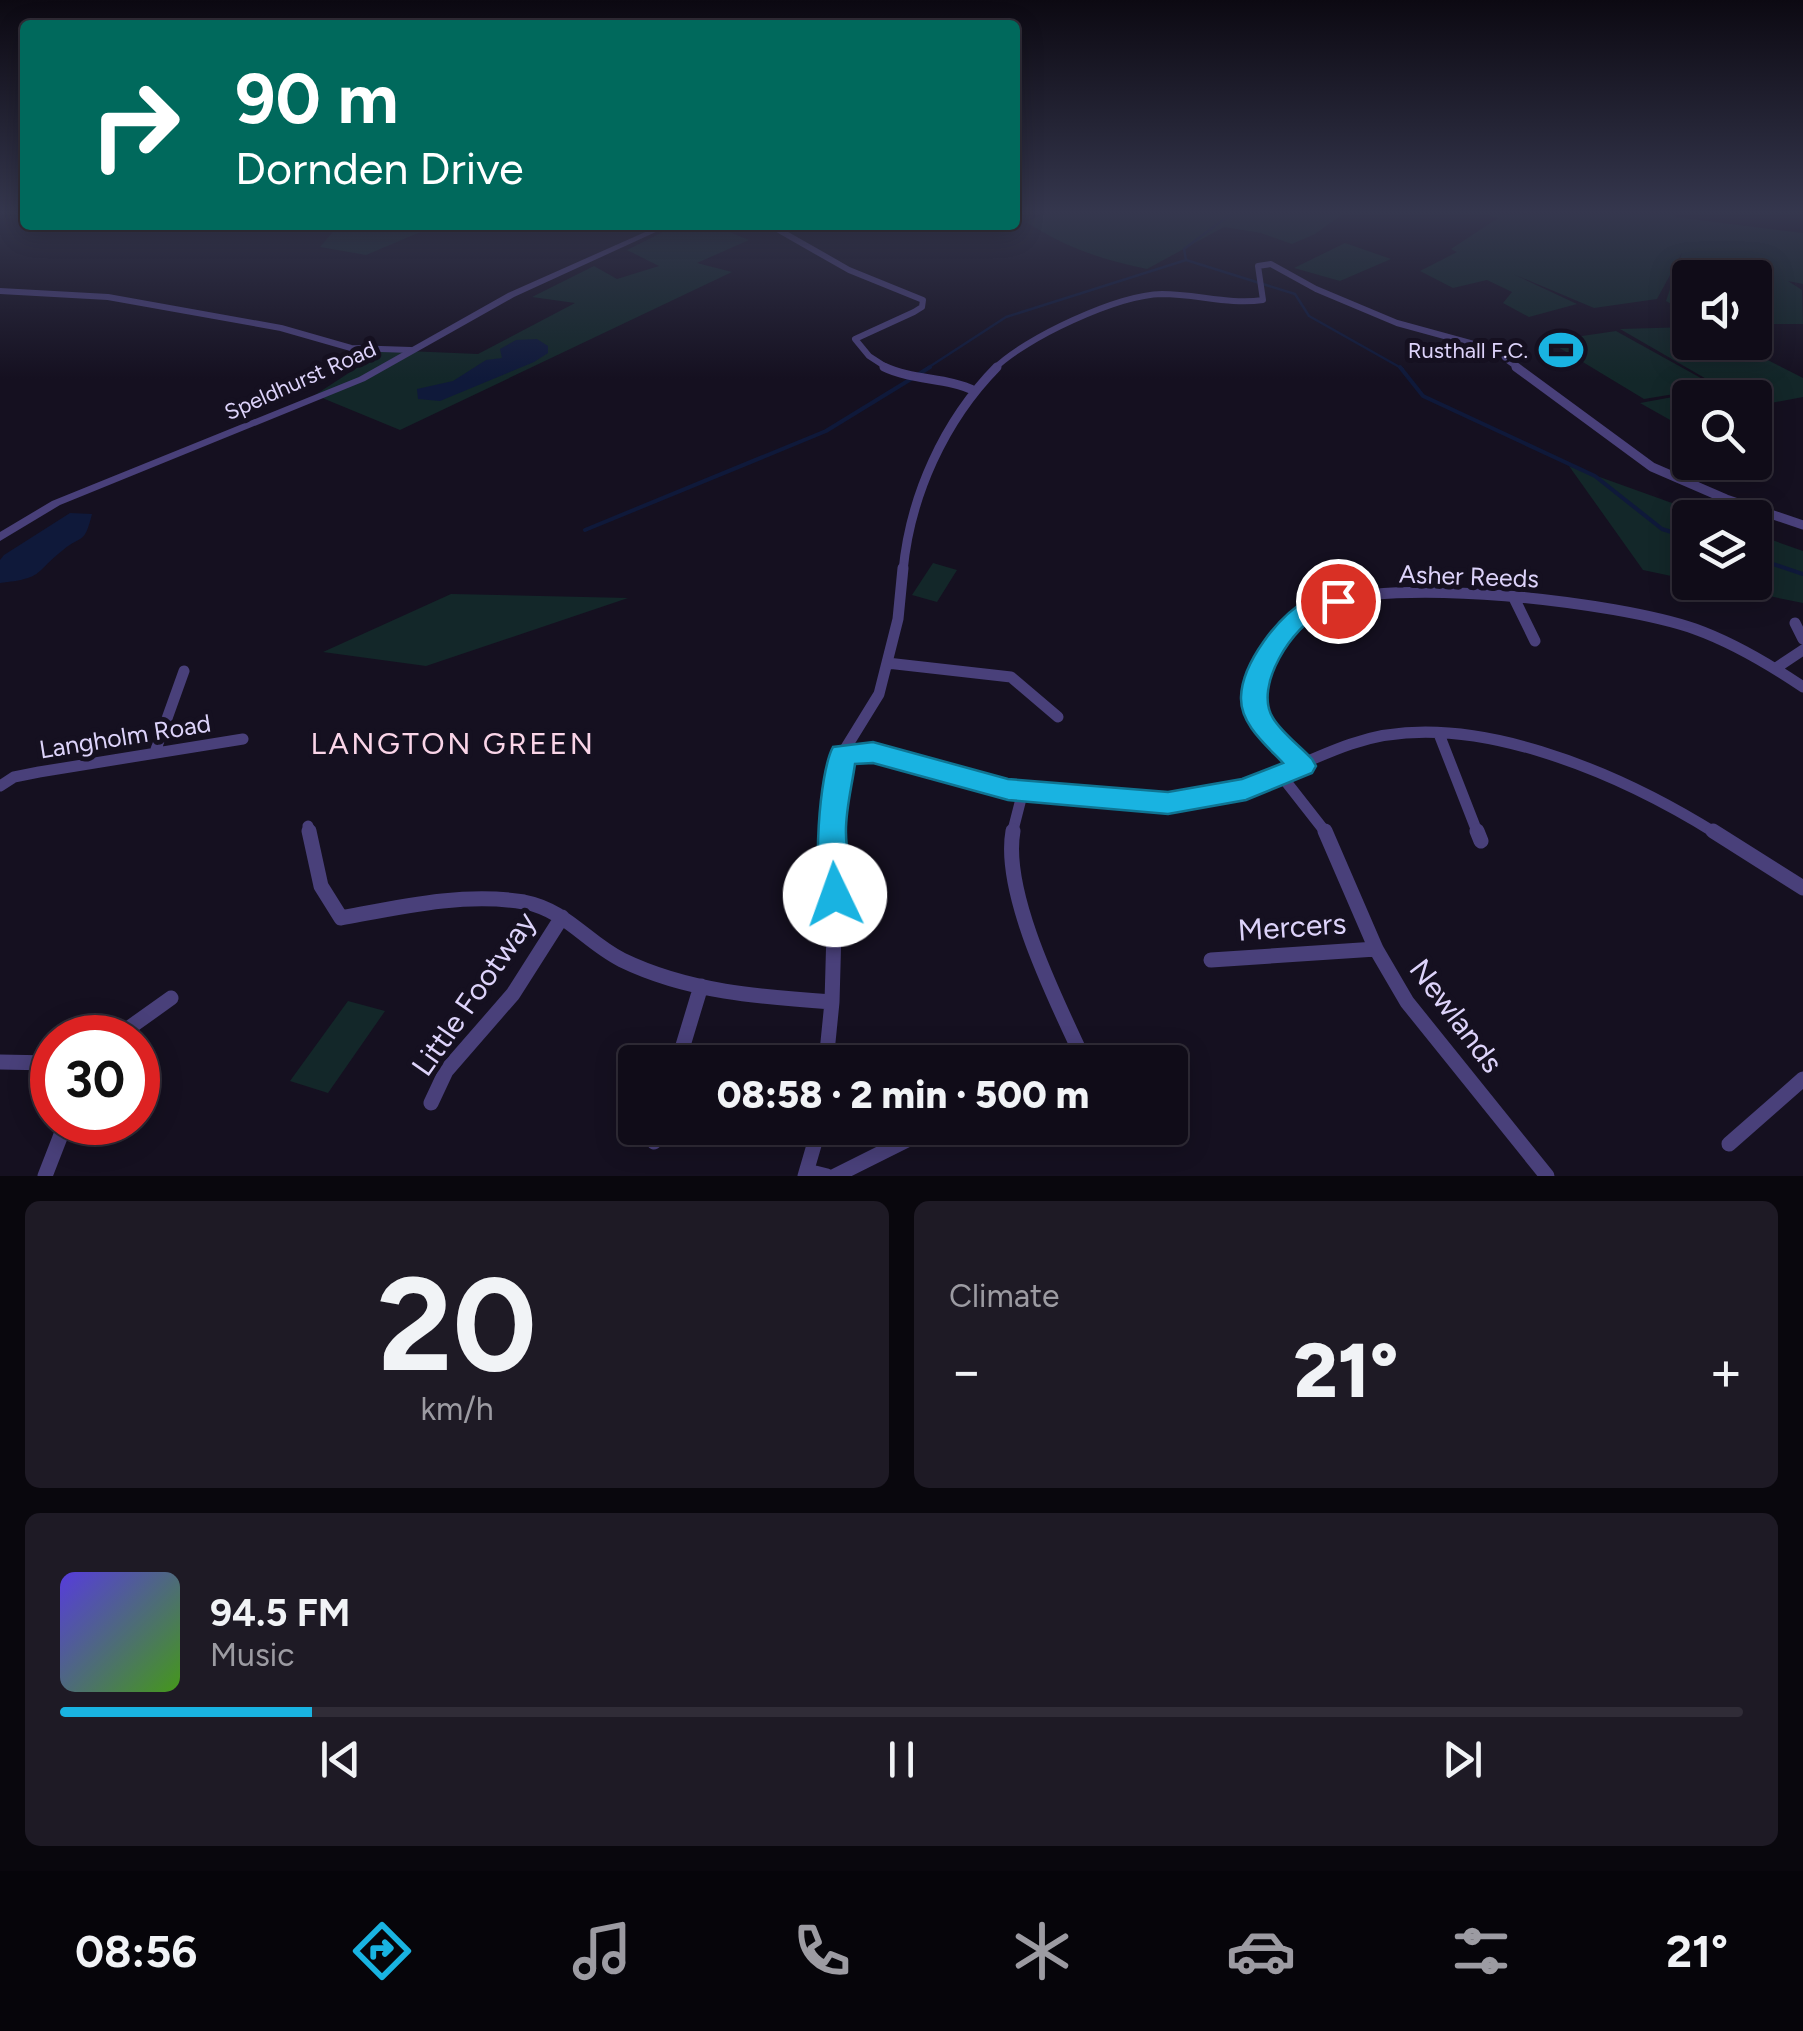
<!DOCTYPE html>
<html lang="en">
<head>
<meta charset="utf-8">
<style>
	body { margin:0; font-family:Figtree,sans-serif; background:#1e1a25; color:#f1f3f6; height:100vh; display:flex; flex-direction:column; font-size:38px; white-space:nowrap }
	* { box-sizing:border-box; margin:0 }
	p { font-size:32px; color:#9c9ba2 }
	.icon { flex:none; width:55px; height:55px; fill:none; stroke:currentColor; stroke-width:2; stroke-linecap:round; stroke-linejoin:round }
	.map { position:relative; height:1176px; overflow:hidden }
	.panel { display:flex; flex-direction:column; gap:25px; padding:25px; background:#09070d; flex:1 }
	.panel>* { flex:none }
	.top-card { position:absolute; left:20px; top:20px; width:1000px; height:210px; border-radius:10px; box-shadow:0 5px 25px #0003,0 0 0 2px #302c37; background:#00695c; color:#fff; overflow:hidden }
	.fabs { position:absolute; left:1672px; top:260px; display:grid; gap:20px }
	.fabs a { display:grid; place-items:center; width:100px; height:100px; border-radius:10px; background:#100c18; box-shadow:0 5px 25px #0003,0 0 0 2px #302c37; font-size:50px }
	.speed { position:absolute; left:30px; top:1015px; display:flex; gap:20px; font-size:50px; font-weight:700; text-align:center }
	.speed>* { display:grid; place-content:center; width:130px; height:130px; border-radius:50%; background:#100c18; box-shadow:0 5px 25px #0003,0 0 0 2px #302c37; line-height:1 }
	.speed .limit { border:15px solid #d22; background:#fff; color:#111 }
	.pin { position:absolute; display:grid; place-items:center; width:85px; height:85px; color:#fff; margin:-42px; border:5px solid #fff; border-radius:50%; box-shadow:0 2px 10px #0007 }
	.me { position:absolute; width:110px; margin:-55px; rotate:357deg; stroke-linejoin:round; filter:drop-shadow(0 0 8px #0008) }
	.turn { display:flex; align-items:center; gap:35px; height:210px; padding:0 50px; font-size:45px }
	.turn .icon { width:130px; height:130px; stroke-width:2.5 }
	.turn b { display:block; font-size:70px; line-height:85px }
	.big { font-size:75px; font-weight:800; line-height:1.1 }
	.panel .tile { flex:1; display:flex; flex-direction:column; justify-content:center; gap:15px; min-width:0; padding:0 35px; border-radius:15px; background:#1e1a25 }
	.panel .dial { align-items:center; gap:0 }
	.dial b { font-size:130px; line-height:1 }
	.song { display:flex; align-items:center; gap:30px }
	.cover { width:120px; height:120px; border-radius:15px; background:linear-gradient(135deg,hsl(250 70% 55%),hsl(100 70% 35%)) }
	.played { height:10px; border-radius:5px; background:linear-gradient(90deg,#19b3e1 15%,#302c37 15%) }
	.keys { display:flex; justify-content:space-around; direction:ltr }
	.heat { display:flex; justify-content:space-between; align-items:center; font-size:55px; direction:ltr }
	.panel .tiles { flex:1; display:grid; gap:25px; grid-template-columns:1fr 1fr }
	.tile:last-child { grid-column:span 2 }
	.trip { position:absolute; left:618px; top:1045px; width:570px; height:100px; border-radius:10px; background:#100c18; box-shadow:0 5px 25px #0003,0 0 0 2px #302c37; font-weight:800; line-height:100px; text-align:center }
	.menu { display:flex; height:160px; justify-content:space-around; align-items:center; background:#06050a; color:#9c9ba2 }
	.menu .icon { width:70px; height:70px }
	.menu .current { color:#19b3e1 }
	.menu b { font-size:45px; color:#f1f3f6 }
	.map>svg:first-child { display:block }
	.green { fill:#132729 }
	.water { fill:#0f193a }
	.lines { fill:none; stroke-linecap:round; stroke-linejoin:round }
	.stream-far1 { stroke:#0f193a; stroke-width:2.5 }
	.stream { stroke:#0f193a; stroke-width:4 }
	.minor-far3 { stroke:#49407a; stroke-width:6 }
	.minor-far2 { stroke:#49407a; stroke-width:9 }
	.minor-far1 { stroke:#49407a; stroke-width:11 }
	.minor { stroke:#49407a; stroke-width:15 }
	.tertiary { fill:#49407a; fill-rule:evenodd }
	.route { fill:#19b3e1; stroke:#107492; stroke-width:2.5 }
	.labels { text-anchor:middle; stroke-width:10; stroke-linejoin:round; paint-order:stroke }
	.far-poi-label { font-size:22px; fill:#ddd3fa; stroke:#151020; text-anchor:end }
	.far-street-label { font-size:22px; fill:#ddd3fa; stroke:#151020 }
	.street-label { font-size:25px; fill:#ddd3fa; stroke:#151020 }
	.quarter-label { font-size:30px; letter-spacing:2.5px; fill:#fad5e8; stroke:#151020 }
	.near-street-label { font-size:30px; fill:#ddd3fa; stroke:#151020 }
</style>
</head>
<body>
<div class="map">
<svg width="1803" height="1176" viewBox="0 0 1803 1176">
	<rect width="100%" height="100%" fill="#151020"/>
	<path class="green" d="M1044,214H1343L1315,234L1292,244L1261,233L1224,227L1147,269C1102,260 1065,247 1026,222Z
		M1484,214H1677L1675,217L1803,233V284L1788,281L1802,290L1803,324H1755V278L1750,277L1690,278V315L1666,301L1682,253L1657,299L1594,308L1513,274L1577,304L1529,317L1503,303L1512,292L1487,280L1453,288L1420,271L1457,252L1451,249L1498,218Z
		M339,225H437L366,255L320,247Z
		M677,225H712L749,240L697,263L732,272L400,430L315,395L384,350L478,354L575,303L532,297L594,266L617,279L659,266L627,250Z
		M1345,243L1391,259L1340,281L1294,268Z
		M1690,327V342L1734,343L1803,378V397L1755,406V398H1690V417L1672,421L1640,403L1722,388L1620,329Z
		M1616,331L1717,387L1644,399L1548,341Z
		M1569,466L1711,517L1690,518V580L1643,570Z
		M1755,534L1803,551V603L1704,583L1755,582Z
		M933,563L957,570L937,602L912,595Z
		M451,594H452L628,598L426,666L323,652Z
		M348,1001L385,1011L328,1093L290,1081Z"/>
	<path class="water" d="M537,339L548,346V353L534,362L440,401L418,399L417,389L453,381L486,360L502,358L500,349L516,340Z
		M70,513L92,514C84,546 82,534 63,550C33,574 44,578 0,583V560L4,555Z"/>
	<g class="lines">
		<path class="stream-far1" d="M1186,260L1184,249L1231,214
			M926,369L1006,317L1186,260L1295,294L1309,316L1403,369"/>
		<path class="stream" d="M1400,367L1423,396L1595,476L1662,529L1690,538
			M919,374L930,367
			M585,530L826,431L911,379
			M1755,558L1803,574"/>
		<path class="minor-far3" d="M770,225L849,270L923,300L922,307L914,312L855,339L869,356L889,369
			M0,291L108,297L281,328L351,348L411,350
			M994,369C1025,338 1117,295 1162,294C1197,294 1229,305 1263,300L1258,266L1271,264L1316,289L1397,323L1492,349L1520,369"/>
		<path class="minor-far2" d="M884,367C913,381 947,377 975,391
			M1516,367L1652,467L1726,499L1803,525
			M903,571C910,496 944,421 997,367"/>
		<path class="minor-far1" d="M1514,598L1535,641
			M1795,623L1803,639
			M887,663L1011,677L1058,717
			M1776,668L1803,650
			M1439,734L1478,834
			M155,752L184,671
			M842,754C898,752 950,777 1004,789C1046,798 1119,801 1164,803C1231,805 1289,765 1351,744C1465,704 1621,774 1717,834
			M1302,766C1268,730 1239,705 1270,655C1281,636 1297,614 1317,606C1392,575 1618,602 1695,629C1734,643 1769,664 1803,687
			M1280,774L1327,834
			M0,786L14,777L39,772L243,739
			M308,826L310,834
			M831,834L842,754L879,694L898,619L903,568
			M1012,834L1023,791"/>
		<path class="minor" d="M309,831L321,886L341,918C400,907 464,892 524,902C566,910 586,942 622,960C688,992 760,997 832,1002
			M1013,831C1002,892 1055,998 1081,1054
			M1325,831L1376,949L1407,1002L1547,1176
			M1477,831L1481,841
			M1713,831L1803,888
			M1211,960L1376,949
			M115,1038L171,998
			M0,1062L52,1063
			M678,1062L701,986
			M826,1062L832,1002L836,859L832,831
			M431,1103L446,1071L513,994L562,917
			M654,1142L658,1128
			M1729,1144L1803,1079
			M807,1171L827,1176
			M45,1176L66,1122
			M805,1176L819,1128
			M835,1176L931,1128"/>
		<path class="tertiary" d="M661,225H671L514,297L365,381L60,505L0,541V532L52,501L359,377L508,293Z"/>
	</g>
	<linearGradient id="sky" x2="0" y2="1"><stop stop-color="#0c0912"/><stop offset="0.56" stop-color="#35374e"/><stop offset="1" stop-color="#35374e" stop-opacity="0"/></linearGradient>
	<rect width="1803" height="379" fill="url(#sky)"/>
	<path class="route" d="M1338,594L1346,596L1350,601L1346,606C1340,608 1329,608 1323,612C1293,626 1253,686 1273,718C1282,733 1300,746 1312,759L1316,766L1312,773L1246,800L1168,814L1008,800L873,763L855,764C852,786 845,812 846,834C846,858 857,881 846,904L835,908L824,904C812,879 819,772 833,747L873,742L1008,779L1168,792L1242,779L1283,763C1266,745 1240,724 1241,697C1242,663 1278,616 1307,600C1316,596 1329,596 1338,594Z"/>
	<defs>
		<g id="stadium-bare" transform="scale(3.45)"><path d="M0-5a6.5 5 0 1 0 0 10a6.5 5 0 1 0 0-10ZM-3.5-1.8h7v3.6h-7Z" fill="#19b3e1" stroke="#151020" stroke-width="2.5" paint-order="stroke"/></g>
	</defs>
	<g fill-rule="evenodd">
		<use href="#stadium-bare" x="1561" y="350"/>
	</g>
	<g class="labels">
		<g class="far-poi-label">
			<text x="1528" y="358">Rusthall F.C.</text>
		</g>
		<g class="far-street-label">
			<text transform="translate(300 380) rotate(-24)" y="8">Speldhurst Road</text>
		</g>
		<g class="street-label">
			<text transform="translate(1469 576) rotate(2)" y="9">Asher Reeds</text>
			<text transform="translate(125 736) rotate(-9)" y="9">Langholm Road</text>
		</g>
		<g class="quarter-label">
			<text x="453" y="754">LANGTON GREEN</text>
		</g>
		<g class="near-street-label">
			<text transform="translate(1292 927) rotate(-4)" y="10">Mercers</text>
			<text transform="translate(474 994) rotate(-55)" y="10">Little Footway</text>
			<text transform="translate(1456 1016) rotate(53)" y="10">Newlands</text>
		</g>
	</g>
</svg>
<div class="fabs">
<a><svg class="icon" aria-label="sound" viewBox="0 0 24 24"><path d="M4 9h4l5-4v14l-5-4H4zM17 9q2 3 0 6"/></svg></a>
<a><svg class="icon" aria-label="search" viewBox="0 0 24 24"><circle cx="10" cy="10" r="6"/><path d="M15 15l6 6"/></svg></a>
<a><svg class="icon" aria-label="layers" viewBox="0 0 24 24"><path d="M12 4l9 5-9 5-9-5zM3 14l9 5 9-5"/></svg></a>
</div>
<div class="speed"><div class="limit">30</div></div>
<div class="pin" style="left:1338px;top:601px;background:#d93025"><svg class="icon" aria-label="arrive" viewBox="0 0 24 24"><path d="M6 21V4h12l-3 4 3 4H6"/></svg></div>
<svg class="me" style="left:835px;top:895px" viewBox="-20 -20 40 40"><circle r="19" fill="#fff"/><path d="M0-13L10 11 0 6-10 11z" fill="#19b3e1"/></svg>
<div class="trip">08:58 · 2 min · 500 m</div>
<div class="top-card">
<div class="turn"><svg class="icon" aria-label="right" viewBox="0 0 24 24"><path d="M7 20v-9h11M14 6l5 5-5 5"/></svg><div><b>90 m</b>Dornden Drive</div></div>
</div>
</div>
<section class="panel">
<div class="tiles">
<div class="tile dial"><b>20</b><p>km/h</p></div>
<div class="tile"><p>Climate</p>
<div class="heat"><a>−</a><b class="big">21°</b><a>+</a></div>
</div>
<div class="tile">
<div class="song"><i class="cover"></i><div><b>94.5 FM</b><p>Music</p></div></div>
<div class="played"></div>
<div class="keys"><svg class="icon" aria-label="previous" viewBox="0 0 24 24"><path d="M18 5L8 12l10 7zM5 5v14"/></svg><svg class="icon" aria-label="pause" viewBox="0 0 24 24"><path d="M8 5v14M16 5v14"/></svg><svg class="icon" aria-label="next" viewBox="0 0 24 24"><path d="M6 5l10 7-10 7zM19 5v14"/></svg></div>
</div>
</div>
</section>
<nav class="menu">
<b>08:56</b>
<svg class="icon current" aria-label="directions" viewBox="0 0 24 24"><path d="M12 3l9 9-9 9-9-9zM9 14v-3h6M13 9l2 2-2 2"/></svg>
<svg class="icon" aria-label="music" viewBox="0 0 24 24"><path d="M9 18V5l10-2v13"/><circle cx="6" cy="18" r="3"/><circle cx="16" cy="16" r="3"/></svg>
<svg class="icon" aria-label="phone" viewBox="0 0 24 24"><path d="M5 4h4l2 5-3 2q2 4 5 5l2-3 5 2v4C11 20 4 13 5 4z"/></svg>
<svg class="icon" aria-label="climate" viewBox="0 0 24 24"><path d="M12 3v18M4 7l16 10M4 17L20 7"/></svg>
<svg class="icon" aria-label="car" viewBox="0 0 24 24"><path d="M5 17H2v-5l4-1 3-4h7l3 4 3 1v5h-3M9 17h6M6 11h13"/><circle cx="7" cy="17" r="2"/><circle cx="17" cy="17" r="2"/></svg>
<svg class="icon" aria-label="filters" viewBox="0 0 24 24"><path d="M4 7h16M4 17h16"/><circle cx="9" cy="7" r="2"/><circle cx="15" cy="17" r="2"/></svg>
<b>21°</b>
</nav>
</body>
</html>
